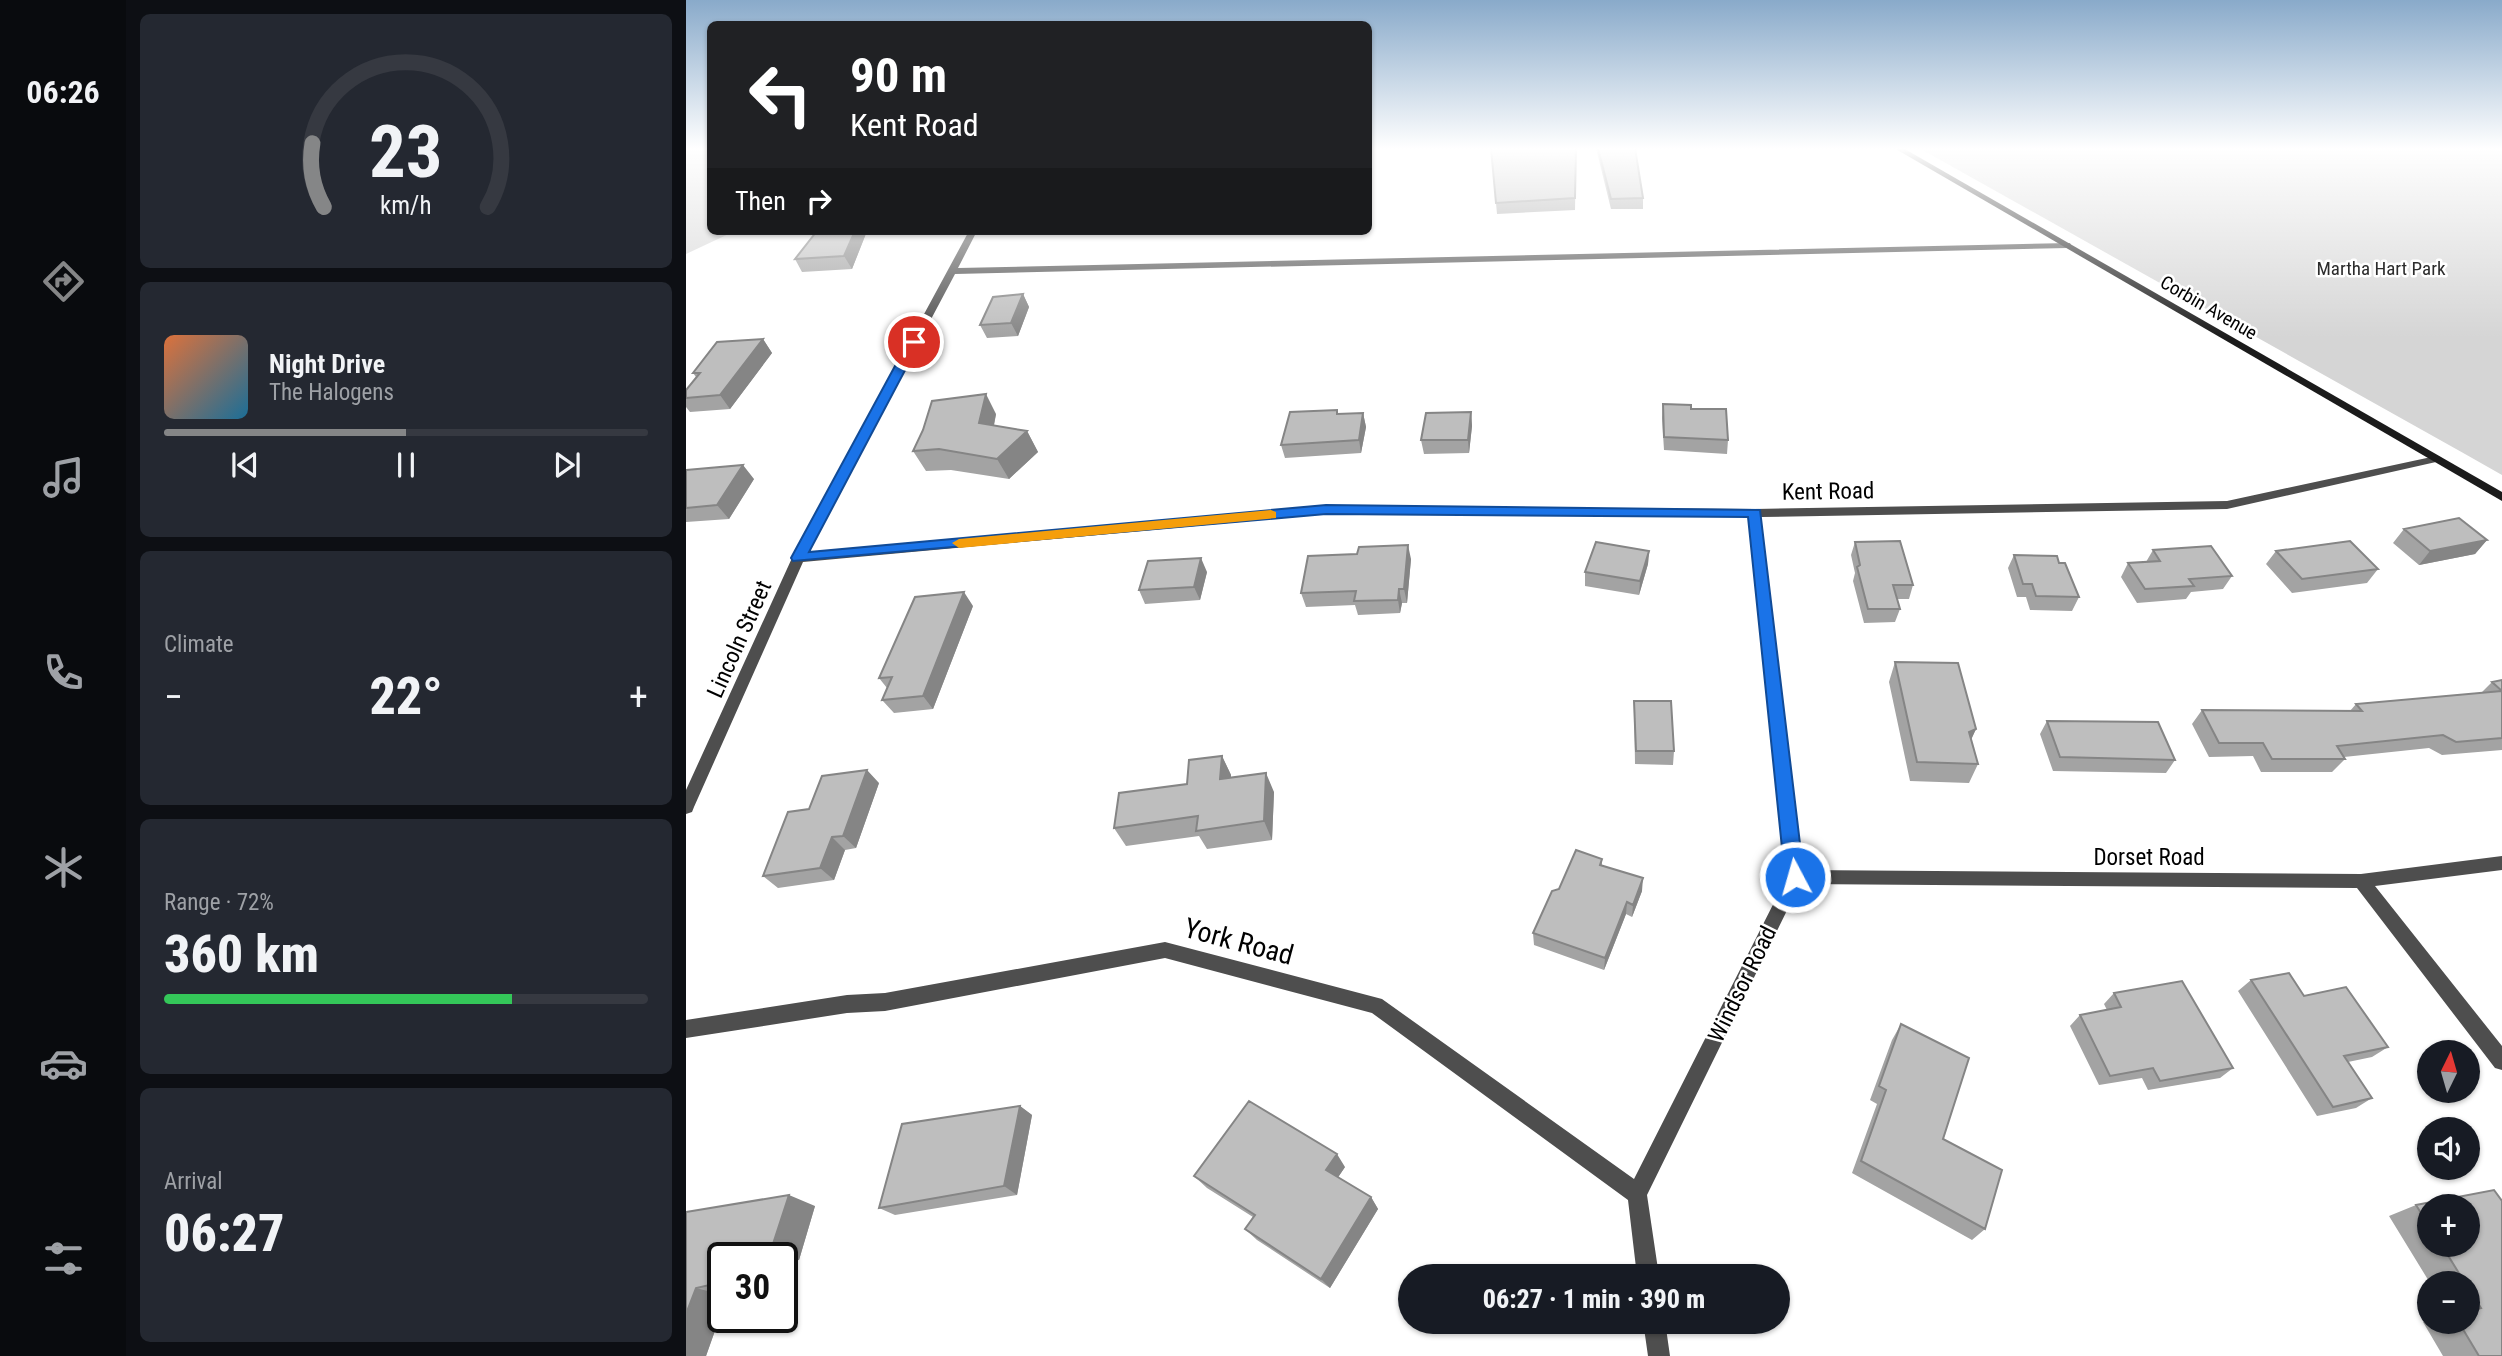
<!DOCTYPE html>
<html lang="en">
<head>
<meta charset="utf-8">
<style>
	body { margin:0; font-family:"Roboto Condensed",sans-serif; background:#242831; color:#f1f3f6; height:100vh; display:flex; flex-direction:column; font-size:26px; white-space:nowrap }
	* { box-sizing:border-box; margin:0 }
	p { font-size:23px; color:#9ea1a6 }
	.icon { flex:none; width:38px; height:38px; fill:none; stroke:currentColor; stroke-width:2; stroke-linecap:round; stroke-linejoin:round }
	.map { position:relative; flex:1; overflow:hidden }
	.sheet { display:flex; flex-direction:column; gap:14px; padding:14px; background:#0d0f14; width:560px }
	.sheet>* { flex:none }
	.guide { position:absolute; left:21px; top:21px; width:665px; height:214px; border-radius:10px; box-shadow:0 2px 5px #0004; background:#202124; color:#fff; overflow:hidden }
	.needle { width:46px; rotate:5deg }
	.fabs { position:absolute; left:1731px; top:1040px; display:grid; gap:14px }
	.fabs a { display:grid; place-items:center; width:63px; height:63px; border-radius:50%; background:#171b24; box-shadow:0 2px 5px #0004; font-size:35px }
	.speed { position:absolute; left:21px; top:1242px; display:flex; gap:14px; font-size:35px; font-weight:700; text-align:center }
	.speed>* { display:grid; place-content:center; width:91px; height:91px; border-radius:50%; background:#171b24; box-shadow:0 2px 5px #0004; line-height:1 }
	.speed .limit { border:4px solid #111; border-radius:10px; background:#fff; color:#111 }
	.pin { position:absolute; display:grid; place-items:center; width:60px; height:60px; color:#fff; margin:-30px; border:4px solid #fff; border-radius:50%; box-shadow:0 2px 7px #0007 }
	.me { position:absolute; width:77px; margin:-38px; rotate:354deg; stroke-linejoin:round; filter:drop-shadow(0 0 5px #0008) }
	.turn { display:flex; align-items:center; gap:24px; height:147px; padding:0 28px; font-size:32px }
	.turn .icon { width:91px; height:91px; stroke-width:2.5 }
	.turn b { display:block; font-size:49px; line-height:60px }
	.then { display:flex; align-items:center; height:66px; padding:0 28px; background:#0003; gap:14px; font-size:26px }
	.big { font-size:52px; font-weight:800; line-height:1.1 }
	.sheet .tile { flex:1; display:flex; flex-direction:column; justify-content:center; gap:10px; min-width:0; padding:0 24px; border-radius:10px; background:#242831 }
	.sheet .dial { align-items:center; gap:0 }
	.dial svg { height:182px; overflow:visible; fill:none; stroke:#363941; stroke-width:7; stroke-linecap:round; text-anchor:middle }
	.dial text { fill:#f1f3f6; stroke:none }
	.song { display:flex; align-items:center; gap:21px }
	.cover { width:84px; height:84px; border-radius:10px; background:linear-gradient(135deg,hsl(20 70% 55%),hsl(200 70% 35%)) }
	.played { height:7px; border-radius:4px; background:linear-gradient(90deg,#858687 50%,#363941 50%) }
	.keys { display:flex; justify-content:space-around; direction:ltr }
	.heat { display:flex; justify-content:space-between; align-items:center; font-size:38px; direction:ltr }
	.charge { height:10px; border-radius:5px; background:linear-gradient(90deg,#34c759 72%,#363941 0) }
	.trip { position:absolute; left:712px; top:1264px; width:392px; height:70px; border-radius:35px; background:#171b24; box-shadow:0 2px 5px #0004; font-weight:800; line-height:70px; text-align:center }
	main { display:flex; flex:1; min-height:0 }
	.tab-bar { display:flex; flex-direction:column; width:126px; justify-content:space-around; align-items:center; background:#090b0e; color:#9ea1a6 }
	.tab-bar .icon { width:49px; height:49px }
	.tab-bar .current { color:#858687 }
	.tab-bar b { font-size:32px; color:#f1f3f6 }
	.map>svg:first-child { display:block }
	.green { fill:#d5d5d5 }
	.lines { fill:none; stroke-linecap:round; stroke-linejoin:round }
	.street { fill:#4e4e4e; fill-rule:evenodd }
	.secondary { fill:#1b1b1b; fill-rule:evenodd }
	.wall { fill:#a3a3a3; fill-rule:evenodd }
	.shaded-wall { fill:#858585 }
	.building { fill:#bebebe; stroke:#858585; stroke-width:2 }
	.route { fill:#1a73e8; stroke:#114b97; stroke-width:2 }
	.slow { fill:#f59e0b }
	.labels { text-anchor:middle; stroke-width:5; stroke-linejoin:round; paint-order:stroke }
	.far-park-label { font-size:19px; fill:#2c2c2c; stroke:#fff }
	.far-street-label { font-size:19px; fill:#000; stroke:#fff }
	.street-label { font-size:23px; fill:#000; stroke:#fff }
	.near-street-label { font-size:28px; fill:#000; stroke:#fff }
</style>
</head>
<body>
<main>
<nav class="tab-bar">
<b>06:26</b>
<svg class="icon current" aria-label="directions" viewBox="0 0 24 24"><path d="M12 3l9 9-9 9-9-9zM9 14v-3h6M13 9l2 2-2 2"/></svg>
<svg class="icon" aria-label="music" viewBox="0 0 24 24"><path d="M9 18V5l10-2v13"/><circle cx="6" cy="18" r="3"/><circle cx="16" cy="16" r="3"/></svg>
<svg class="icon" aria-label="phone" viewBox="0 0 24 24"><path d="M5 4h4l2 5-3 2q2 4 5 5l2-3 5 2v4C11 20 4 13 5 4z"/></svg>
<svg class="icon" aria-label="climate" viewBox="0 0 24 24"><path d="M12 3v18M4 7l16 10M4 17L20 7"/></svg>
<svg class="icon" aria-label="car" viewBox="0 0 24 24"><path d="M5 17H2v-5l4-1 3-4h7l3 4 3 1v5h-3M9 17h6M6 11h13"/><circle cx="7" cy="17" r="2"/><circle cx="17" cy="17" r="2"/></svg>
<svg class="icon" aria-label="filters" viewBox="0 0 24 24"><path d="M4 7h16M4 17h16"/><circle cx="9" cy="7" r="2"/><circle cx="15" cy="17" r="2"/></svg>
</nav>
<section class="sheet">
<div class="tile dial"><svg viewBox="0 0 100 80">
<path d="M14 69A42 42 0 1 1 86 69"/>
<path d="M14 69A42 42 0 0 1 9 41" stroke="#858687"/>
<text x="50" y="56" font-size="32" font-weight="700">23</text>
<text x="50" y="72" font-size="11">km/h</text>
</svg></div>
<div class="tile">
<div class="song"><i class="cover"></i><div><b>Night Drive</b><p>The Halogens</p></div></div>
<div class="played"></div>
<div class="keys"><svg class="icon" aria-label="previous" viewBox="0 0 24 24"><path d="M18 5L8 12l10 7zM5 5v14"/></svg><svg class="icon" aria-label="pause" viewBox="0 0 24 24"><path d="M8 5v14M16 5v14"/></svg><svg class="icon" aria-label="next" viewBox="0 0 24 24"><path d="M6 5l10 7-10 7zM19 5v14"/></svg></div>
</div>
<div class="tile"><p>Climate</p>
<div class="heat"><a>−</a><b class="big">22°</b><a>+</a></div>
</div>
<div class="tile"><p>Range · 72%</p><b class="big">360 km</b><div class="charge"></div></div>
<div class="tile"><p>Arrival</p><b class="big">06:27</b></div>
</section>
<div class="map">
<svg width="1816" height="1356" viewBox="0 0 1816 1356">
	<rect width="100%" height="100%" fill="#fff"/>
	<path class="green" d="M0,148H24V231H49L0,254Z
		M1233,148H1816V475L1779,454Z"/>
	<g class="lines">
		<path class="street" d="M283,231H291L272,268L1384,243L1385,245L1381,248L269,274L121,553L641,506L1069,509L1541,501L1750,456L1754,457V461L1750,462L1541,509L1075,517L1116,870L1675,874L1816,856V870L1689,886L1816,1046V1070L1809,1068L1671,888L1114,884L961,1195L973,1276H951L942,1200L686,1013L479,958L199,1011L161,1013L0,1038V1020L161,995L199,993L479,942L696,999L948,1179L1101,877L1063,517L641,514L117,562L8,807L6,812L0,814V790L106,558Z
			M957,1321H979L984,1356H962Z"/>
		<path class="secondary" d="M1208,148H1217L1816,492V501Z"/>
	</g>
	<path class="wall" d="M805,148H890L889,210L811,214Z
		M910,148H949L957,198V209H925Z
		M131,231H181L166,269L116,272L109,259Z
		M337,294L343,307L332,336L301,338L294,325Z
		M77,339L86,353L44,409L4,412L0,407V390L10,377L7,373Z
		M977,404L1005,409L1042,440L1041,454L978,450L976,418Z
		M651,410L652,413H677L680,427L675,453L599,458L595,445Z
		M785,412L786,426L783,453L738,454L735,440Z
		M310,414L308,426L341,431L352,452L323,479L265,470L240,471L227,451Z
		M0,470L68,479L43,519L0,522Z
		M1718,529L1801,540L1789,554L1733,565L1707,543Z
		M1169,542L1227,585L1223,599H1211L1214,609L1209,622L1178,623L1167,581L1169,573L1165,555Z
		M1467,550L1546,576L1537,589L1505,592L1500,599L1451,603L1435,577L1442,563L1460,562Z
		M963,551L962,564L953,595L899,586V572Z
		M1590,551L1692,569L1681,583L1606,593L1580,564Z
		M671,554L725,559L721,603H716L714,613L672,615L669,605L620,607L615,593Z
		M1328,555L1373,563L1393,597L1386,611L1344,610L1340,597H1331L1322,568Z
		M521,572L514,600L459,604L453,590Z
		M287,606L247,709L208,713L196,700L201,688L193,678Z
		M1209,662L1290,729L1285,739L1292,764L1283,783L1224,781L1203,682Z
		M1816,680V750L1756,755L1743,748L1658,757L1659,759L1646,772H1575L1567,756L1523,757L1506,724L1516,710L1664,711L1670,704L1795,693L1806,682Z
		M948,701L988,751L987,765L949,764Z
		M1361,721L1489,760L1480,773L1367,771L1354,734Z
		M536,756L545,775V777L588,792L586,840L521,849L513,836L440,846L428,828L501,784Z
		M193,783L170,848L159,850L148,880L92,888L77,876L123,809Z
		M916,859V865L956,891L946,917L940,914L918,970L848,945L847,933L873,889Z
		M1565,980L1618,996L1702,1047L1686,1057L1662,1062L1686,1098L1670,1108L1631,1116L1552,991Z
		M1428,993L1547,1068L1534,1078L1462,1090L1456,1078L1413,1085L1384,1026L1394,1015L1421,1010L1418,1004Z
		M1215,1024L1257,1139L1299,1229L1286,1240L1166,1173L1191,1104L1184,1100L1206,1040Z
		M334,1106L346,1115L331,1195L209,1215L193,1208Z
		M659,1167L652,1177L685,1197L692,1209L644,1288L571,1240L559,1229L567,1217L521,1188L508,1176Z
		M1816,1201V1356H1757L1737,1322L1743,1321H1782V1283H1744L1703,1216L1730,1205ZM1743,1206L1782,1244H1743Z
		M129,1206L113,1260L96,1264V1258H37V1308L20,1356H0V1212Z"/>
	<path class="shaded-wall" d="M169,231H181L166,269L158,256Z
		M337,294L343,307L332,336L325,323Z
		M77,339L86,353L44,409L34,395Z
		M300,394L310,414L304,443L293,423Z
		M785,412L786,426L783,453L782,440Z
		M677,413L680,427L675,453L673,440Z
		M341,431L352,452L323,479L311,459Z
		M57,465L68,479L43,519L31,505Z
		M1801,540L1789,554L1733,565L1744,551Z
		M722,545L725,559L721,603L718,589Z
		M963,551L962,564L953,595L954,581Z
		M515,558L521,572L514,600L508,587Z
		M713,589L716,603L714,613L712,600Z
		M278,592L287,606L247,709L237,696Z
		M1290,729L1281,749L1283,732Z
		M536,756L545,775L543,798L534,779Z
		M181,770L193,783L170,848L157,836Z
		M580,773L588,792L586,840L578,821Z
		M146,837L159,850L148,880L134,868Z
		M957,878L956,891L946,917L947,905Z
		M941,902L940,914L918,970L919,958Z
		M334,1106L346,1115L331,1195L318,1186Z
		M651,1154L659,1167L649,1182L640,1170Z
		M103,1195L129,1206L113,1260L85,1250Z
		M685,1197L692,1209L644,1288L635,1279Z
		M10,1288L37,1295V1308L20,1356H0V1314Z"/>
	<path class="building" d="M805,148H890L889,198L810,203Z
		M912,148H949L957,198L925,199Z
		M131,231H169L158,256L109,259Z
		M337,294L325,323L294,325L307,297Z
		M77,339L34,395L0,398V390L14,373H7L31,342Z
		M300,394L293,423L341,431L311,459L253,449L227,451L237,430L246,401Z
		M977,404L1005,405V409H1040L1042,440L978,437Z
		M651,410V414L677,413L673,440L595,445L604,412Z
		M785,412L782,440H735L740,413Z
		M57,465L31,505L0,508V470Z
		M1773,518L1801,540L1744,551L1718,529Z
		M1214,541L1227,585H1207L1214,609H1182L1171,567L1174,565L1169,542Z
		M1664,541L1692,569L1616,579L1590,551Z
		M910,542L963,551L954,581L899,572Z
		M722,545L718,589H713L712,600L668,601L670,591L615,593L622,556L671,554L673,547Z
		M1525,546L1546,576L1503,579L1508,586L1459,589L1442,563L1474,561L1467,550Z
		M1328,555L1371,556L1373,563H1379L1393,597L1350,596L1346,584H1337Z
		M515,558L508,587L453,590L462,561Z
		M278,592L237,696L196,700L206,677L193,678L229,597Z
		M1209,662L1272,663L1290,729L1283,732L1292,764L1231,762Z
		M1816,680V691L1806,682Z
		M1816,691V738L1770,742L1757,735L1651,746L1659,759H1586L1577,743H1533L1516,710L1676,711L1670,704Z
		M948,701H985L988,751H950Z
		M1361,721L1472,722L1489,760L1374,757Z
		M536,756L534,779L580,773L578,821L510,831L512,816L428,828L433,793L501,784L503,760Z
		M181,770L157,836L146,837L134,868L77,876L102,812L123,809L136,776Z
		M890,850L916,859L914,865L957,878L947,905L941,902L919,958L847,933L866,891L873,889Z
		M1603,973L1618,996L1660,987L1702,1047L1658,1056L1686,1098L1647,1107L1565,980Z
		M1496,981L1547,1068L1474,1081L1467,1068L1424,1076L1394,1015L1435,1007L1428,993Z
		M1215,1024L1283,1058L1257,1139L1316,1170L1299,1229L1175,1161L1200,1090L1193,1086Z
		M563,1101L651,1154L640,1170L685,1197L635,1279L559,1229L569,1215L508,1176Z
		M334,1106L318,1186L193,1208L216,1124Z
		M1808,1190L1816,1201V1356H1793L1772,1321H1782V1311L1795,1308L1782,1287V1283H1779L1755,1244H1782V1206H1743V1226L1730,1205Z
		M103,1195L85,1250L56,1256L55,1258H37V1282L10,1288L0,1314V1212Z"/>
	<linearGradient id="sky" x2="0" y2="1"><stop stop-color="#89aaca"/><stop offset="0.44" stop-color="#fff"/><stop offset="1" stop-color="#fff" stop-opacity="0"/></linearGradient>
	<rect width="1816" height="338" fill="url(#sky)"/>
	<path class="route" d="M228,339L234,342L123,552L640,505L1074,510L1118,877L1115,883L1109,885L1102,883L1099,877L1062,517L640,514L107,561L105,558L222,342Z"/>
	<path class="slow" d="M585,510L590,512V518L273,548L266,543L273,539Z"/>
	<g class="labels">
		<g class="far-park-label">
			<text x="1695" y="275">Martha Hart Park</text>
		</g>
		<g class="far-street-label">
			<text transform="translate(1523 307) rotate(30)" y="7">Corbin Avenue</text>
		</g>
		<g class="street-label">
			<text transform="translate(1142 491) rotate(-1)" y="8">Kent Road</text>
			<text transform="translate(53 639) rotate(-66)" y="8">Lincoln Street</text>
			<text x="1463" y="865">Dorset Road</text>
			<text transform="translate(1056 984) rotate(-64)" y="8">Windsor Road</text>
		</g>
		<g class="near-street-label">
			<text transform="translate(553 941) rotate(15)" y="10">York Road</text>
		</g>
	</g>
</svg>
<div class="fabs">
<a><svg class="needle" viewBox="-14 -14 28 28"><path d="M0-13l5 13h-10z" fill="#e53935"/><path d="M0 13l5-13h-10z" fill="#9ea1a6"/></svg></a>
<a><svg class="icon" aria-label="sound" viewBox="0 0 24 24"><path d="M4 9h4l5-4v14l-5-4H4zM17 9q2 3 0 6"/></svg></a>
<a>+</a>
<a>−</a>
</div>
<div class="speed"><div class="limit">30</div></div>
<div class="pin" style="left:228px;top:342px;background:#d93025"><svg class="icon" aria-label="arrive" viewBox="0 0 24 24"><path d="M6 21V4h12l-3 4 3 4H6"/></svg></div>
<svg class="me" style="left:1109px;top:877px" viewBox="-20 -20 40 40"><circle r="17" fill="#1a73e8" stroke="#fff" stroke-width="3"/><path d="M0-11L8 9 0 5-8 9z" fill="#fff"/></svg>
<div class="trip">06:27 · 1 min · 390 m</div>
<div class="guide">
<div class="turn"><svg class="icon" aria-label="left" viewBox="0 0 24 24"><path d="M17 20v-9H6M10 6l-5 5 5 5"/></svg><div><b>90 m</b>Kent Road</div></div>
<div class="then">Then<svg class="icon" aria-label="right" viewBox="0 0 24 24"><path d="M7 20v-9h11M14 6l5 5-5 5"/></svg></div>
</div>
</div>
</main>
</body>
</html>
